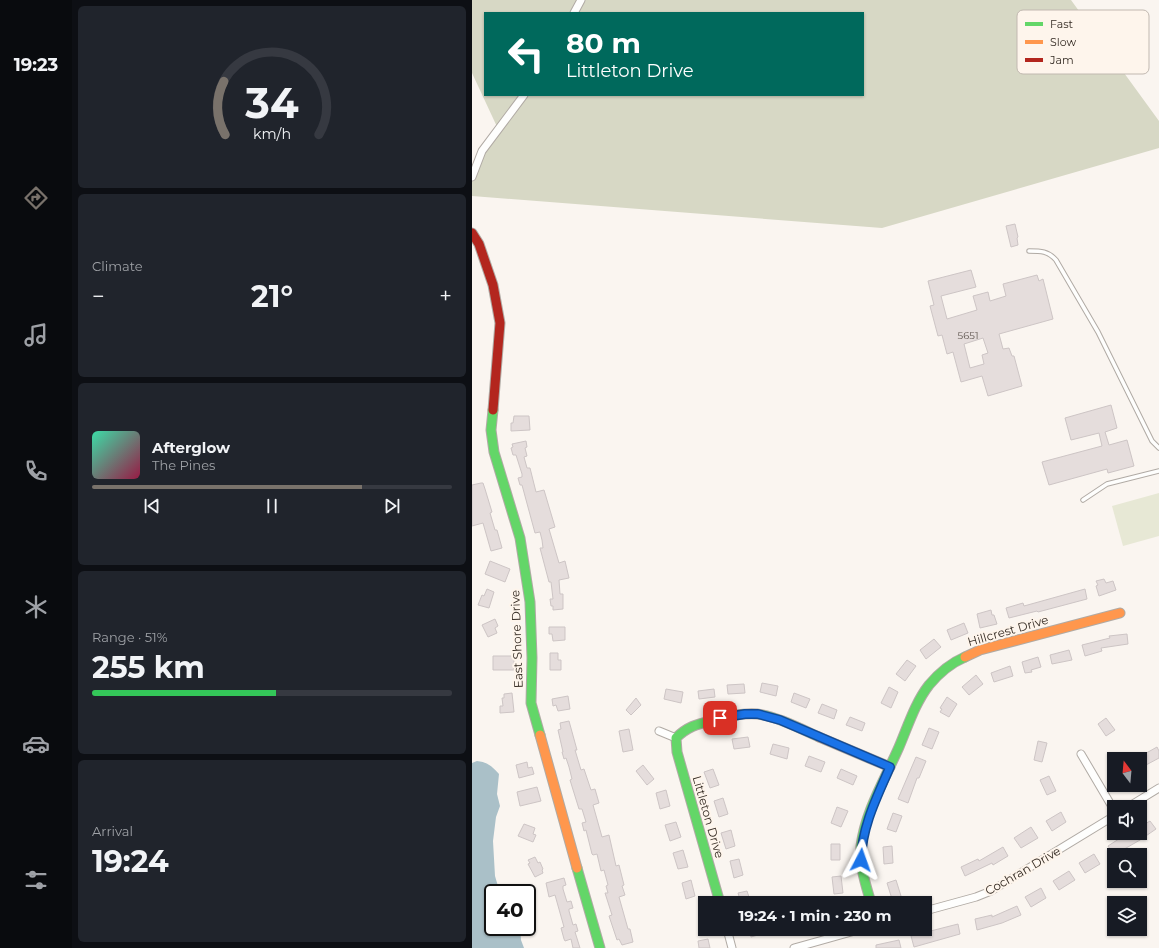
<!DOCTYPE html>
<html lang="en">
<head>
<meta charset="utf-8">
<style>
	body { margin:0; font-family:Montserrat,sans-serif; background:#20242c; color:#f1f3f6; height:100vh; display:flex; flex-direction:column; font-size:15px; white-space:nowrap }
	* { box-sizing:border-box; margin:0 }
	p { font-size:13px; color:#9ea1a6 }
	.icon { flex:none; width:22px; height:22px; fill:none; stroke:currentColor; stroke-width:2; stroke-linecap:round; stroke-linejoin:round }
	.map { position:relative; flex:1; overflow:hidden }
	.drawer { display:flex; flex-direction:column; gap:6px; padding:6px; background:#0d0f14; width:400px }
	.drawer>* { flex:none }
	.hud { position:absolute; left:12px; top:12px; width:380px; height:84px; border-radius:0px; box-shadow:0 1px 3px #0004; background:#00695c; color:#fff; overflow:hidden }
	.needle { width:26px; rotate:344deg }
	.tools { position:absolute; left:635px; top:752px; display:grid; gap:8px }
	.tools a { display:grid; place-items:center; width:40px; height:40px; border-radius:0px; background:#171b24; box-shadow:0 1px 3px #0004; font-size:20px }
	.speed { position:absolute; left:12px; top:884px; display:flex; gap:8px; font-size:20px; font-weight:700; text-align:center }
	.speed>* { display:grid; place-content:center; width:52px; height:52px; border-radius:50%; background:#171b24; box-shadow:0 1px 3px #0004; line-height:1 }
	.speed .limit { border:2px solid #111; border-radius:6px; background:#fff; color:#111 }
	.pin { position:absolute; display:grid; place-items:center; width:34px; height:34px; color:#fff; margin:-17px; border-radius:8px; box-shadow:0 2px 6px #0006 }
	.me { position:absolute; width:44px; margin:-22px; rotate:4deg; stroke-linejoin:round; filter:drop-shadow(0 0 3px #0008) }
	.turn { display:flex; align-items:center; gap:14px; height:84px; padding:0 16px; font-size:18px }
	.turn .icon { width:52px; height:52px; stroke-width:2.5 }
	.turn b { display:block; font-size:28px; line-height:34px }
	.big { font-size:30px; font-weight:700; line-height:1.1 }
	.drawer .tile { flex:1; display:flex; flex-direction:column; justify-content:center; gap:6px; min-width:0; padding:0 14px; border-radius:6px; background:#20242c }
	.drawer .dial { align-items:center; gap:0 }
	.dial svg { height:104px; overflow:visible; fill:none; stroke:#363941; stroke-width:7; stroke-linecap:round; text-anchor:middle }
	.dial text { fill:#f1f3f6; stroke:none }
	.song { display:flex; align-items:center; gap:12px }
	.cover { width:48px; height:48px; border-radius:6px; background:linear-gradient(135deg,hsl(160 70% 55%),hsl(340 70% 35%)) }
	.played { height:4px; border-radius:2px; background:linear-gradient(90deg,#79726b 75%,#363941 75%) }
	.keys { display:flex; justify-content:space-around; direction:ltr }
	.heat { display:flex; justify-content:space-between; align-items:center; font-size:22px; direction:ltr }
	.charge { height:6px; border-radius:3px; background:linear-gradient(90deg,#34c759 51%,#363941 0) }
	.trip { position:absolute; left:226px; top:896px; width:234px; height:40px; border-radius:0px; background:#171b24; box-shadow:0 1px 3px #0004; font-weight:700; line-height:40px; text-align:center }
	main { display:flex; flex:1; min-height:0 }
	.menu { display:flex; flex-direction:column; width:72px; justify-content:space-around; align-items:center; background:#090b0e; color:#9ea1a6 }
	.menu .icon { width:28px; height:28px }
	.menu .current { color:#79726b }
	.menu b { font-size:18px; color:#f1f3f6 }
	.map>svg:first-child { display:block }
	.green { fill:#e7e8d5 }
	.forest { fill:#d7d8c5; fill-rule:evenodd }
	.water { fill:#aac0c8 }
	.building { fill:#e5dddc; stroke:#cdc5c5; fill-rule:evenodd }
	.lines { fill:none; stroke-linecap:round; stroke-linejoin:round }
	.lane-casing { stroke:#b0aaa4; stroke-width:5.5 }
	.street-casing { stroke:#b0aaa4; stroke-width:9 }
	.fast-casing { stroke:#b0aaa4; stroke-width:11 }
	.slow-casing { stroke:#b0aaa4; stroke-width:11 }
	.jam-casing { stroke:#b0aaa4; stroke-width:11 }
	.lane { stroke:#fefefd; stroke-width:3.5 }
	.street { stroke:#fefefd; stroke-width:7 }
	.fast { stroke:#63d668; stroke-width:9 }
	.slow { stroke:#ff974d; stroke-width:9 }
	.jam { stroke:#b3261e; stroke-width:9 }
	.route-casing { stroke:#114b97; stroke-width:10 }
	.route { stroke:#1a73e8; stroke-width:7 }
	.labels { text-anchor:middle; stroke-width:4; stroke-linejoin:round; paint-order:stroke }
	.number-label { font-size:10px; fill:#625953 }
	.street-label { font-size:12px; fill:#342b23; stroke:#fef5ec }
	.key { fill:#fef5ec; stroke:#c1b8b0; stroke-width:1 }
	.key-label { font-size:11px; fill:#342b23 }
</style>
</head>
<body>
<main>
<nav class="menu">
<b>19:23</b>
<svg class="icon current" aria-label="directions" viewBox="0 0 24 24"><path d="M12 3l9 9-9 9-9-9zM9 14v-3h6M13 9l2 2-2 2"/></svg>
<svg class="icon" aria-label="music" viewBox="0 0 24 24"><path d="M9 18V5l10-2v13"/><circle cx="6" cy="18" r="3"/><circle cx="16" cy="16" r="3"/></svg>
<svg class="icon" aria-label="phone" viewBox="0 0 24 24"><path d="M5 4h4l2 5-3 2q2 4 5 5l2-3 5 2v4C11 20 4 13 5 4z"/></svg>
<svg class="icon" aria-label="climate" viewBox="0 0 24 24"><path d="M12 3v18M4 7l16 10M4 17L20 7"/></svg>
<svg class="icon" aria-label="car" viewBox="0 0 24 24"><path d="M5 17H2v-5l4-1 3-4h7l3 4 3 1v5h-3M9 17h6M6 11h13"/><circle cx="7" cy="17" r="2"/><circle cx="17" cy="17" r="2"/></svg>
<svg class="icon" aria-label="filters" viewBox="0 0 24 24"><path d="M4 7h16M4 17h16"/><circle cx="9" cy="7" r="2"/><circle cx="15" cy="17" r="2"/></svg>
</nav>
<section class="drawer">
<div class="tile dial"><svg viewBox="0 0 100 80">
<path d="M14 69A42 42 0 1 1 86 69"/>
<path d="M14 69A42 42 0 0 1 13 28" stroke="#79726b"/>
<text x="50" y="56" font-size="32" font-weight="700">34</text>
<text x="50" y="72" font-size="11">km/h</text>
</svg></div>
<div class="tile"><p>Climate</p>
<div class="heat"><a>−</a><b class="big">21°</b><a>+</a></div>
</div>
<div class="tile">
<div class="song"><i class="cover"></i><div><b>Afterglow</b><p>The Pines</p></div></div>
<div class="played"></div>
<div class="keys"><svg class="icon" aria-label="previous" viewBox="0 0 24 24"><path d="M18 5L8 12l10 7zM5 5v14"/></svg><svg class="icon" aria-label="pause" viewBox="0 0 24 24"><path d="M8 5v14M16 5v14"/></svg><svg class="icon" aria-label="next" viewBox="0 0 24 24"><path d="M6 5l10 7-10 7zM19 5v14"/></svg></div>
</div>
<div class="tile"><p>Range · 51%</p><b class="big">255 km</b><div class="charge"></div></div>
<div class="tile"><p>Arrival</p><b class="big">19:24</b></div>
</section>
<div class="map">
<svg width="687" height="948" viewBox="0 0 687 948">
	<rect width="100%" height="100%" fill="#faf5f0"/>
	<path class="green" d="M687,493V536L651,546L640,506Z"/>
	<path class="forest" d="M0,0H599L687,121V148L410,228L0,196V169L27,131L0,73ZM13,13H391V95H13Z"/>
	<path class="water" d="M5,761C15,762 20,766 27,774L25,794L28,806L24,817L21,841L23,876L28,893H21V927H48L49,940L52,948H0V763Z"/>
	<path class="building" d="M543,224L546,237L545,238L546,245L539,247L534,226Z
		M499,270L504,287L469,296L475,319L505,310L501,296L516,292L518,301L534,296L531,284L565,275L567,281L571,279L581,319L527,334L531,349L537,348L540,356H542L550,386L516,396L510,376L489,382L481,352L475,354L470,335L466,336L458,306L462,305L456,281ZM511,338L516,353L510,355L512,364L498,368L492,344Z
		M639,405L645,428L633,432L637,445L655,440L662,466L636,473L635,469L577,485L570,462L630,446L627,433L599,440L593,418Z
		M42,416H57L58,430L39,431V423H41Z
		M54,441L55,447L53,448L55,456L52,457L55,468H58L64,492L72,490L83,527L77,529L87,563L93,561L97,578L87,580L88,594H91V609L81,610V606H79L78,599H81L79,582H77L68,548H71L70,540L68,532L63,533L50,485H48L46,478L50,477V474L44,455H41L39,448L41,447L40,444Z
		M9,483H11L13,489L20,512L18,513L23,530H25L30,548L19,551L11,523L0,526V485Z
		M18,561L38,569L33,582L13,574Z
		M632,579L634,583L641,581L644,590L627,596L624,586L626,585L624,581Z
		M15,589L22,592L17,608L6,605L10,595L12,596Z
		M613,589L615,599L566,612L565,611L537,618L534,608L551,603L552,606Z
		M519,610L520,615H522L525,624L508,628L505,614Z
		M23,619L26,626L23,628L25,633L16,637L10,625Z
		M492,623L496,633L479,640L475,630Z
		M77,627H93V640L81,641L80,634H77Z
		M655,634L656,644L629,648L630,651L613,656L610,645L638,638L637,636Z
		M462,639L469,647L454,659L448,650Z
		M597,650L600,660L580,664L578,655Z
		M78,653H86V660H89V670H78Z
		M21,656H42V670H21Z
		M566,657L569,667L559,670L560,672L553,673L550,662Z
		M435,660L444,666L433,681L424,674Z
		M538,666L541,676L522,682L519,673Z
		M504,675L511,684L497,695L490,687Z
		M290,683L306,686L304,696L288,692Z
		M272,684L273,693L256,694L255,685Z
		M417,687L426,692L419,708L409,703Z
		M194,689L211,692L209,703L192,699Z
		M242,689L243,697L227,699L226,691Z
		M40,693L42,712L28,713V706H31L30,698H32V694Z
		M322,693L338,699L334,708L319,702Z
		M96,696L98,709L86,711L84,705L81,706L80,699Z
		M475,697L485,704L477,717L468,712L470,709L468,708Z
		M164,698L169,705L159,715L154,710Z
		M350,704L365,710L362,719L346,713Z
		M378,717L393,723L390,731L374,725Z
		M634,718L643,730L634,736L626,724Z
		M97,721L105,750H103L109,770L112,769L119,790L123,789L127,803L121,805L130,837L137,835L144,866L147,865L152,885L150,886L153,895L147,897L156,929H158L161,942L150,945L147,939L145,940L137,916L140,915L133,893H136L134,886L136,885L132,870L129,871L125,854L121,855L120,854L114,830L112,831L110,823L114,822L110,809H107L98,780L100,779L97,767L94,758L92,759L90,752H91L86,730L89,729L88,723Z
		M457,728L467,732L460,749L450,745Z
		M157,729L161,750L151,752L147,731Z
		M276,737L278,747L262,749L260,739Z
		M566,741L575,743L570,762L562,760Z
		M301,744L317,748L315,759L298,754Z
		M685,747L687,751V758L674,765L669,756Z
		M337,756L353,762L349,772L333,766Z
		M444,757L454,761L447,778H445L436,803L426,799Z
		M55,762L56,768L60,767L62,774L47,778L44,765Z
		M171,765L182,779L175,785L164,771Z
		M241,769L247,785L238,788L232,772Z
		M369,769L385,776L381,785L365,778Z
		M577,776L584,791L575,795L568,780Z
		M65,787L69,801L48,806L45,792Z
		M194,790L198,806L188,809L184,793Z
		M251,798L256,814L247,817L242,801Z
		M365,807L376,811L369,827L359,823Z
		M589,812L594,822L580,831L574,821Z
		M421,813L430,816L424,832L415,829Z
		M678,821L684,829L668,840L642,855L636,846L656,833H668V827Z
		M204,822L209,837L198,841L193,825Z
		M52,824L63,828L61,834L64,835L61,842L46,836Z
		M559,827L566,838L549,848L542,838Z
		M259,830L263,846L254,849L249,833Z
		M359,844H368V860H359Z
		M420,846L421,863L412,864L411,847Z
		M531,847L536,856L521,865L520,863L493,876L489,867L506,859L507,861Z
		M211,850L216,867L206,869L201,853Z
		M622,854L628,864L613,873L607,863Z
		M63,857L66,863L68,862L71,869L70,870L71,873L63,877L56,864L58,863L56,860Z
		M267,859L271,875L262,878L258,861Z
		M597,871L603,880L587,890L581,881Z
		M369,876L371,893L362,894L360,877Z
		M92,878L94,885L91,886V889L95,902L99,901L101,908L97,909V911L101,925L104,924L106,931L103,932L108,948H101L99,939L93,941L92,939L89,928L92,927L83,895L77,897L74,883Z
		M219,880L223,896L214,899L210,883Z
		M424,880L429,896L420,899L415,883Z
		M569,888L574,898L559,907L553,897Z
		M275,891L279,903H269L266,893Z
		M545,906L549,915L530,923L505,930L503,919L520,915V917Z
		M486,924L488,934L442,947L439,936Z
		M277,929H300V931L279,937Z
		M236,939L238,948H227L226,941Z
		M427,940L429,948H404V945Z"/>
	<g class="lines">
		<g class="lane-casing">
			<path id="lane" d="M557,251C569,251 576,251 584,260L626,332L680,441L687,448
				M611,500L635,484L687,471"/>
		</g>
		<g class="street-casing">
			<path id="street" d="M102,13L109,0
				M0,177L10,151L52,95
				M187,731L204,738
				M609,754L642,810
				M656,807L687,788
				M453,911L504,897L519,891L642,816
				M255,929L260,948
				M322,948L390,929"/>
		</g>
		<g class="fast-casing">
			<path id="fast" d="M21,410L19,430L22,452L48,538L58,602L60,658L59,703L68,735
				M105,868L128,948
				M248,903L205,752L204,738C216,726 226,724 242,720C256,716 271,713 285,714C304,716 329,729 347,737
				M399,903C394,885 387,866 389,846C393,812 413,779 427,747C436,726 443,703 457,685C467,673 479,663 493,657"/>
		</g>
		<g class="slow-casing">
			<path id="slow" d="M493,657L508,650L648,613
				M68,735L105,868
				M347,737L418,767"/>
		</g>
		<g class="jam-casing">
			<path id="jam" d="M0,233L7,244L21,285L28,323L21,410"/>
		</g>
		<use href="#lane" class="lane"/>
		<use href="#street" class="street"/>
		<use href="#fast" class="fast"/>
		<use href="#slow" class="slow"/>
		<use href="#jam" class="jam"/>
	</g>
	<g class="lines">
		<g class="route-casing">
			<path id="route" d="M248,718L273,714H286L308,720L418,767C405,797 390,826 389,860"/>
		</g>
		<use href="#route" class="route"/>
	</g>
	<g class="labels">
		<g class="number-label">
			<text x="496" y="339">5651</text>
		</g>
		<g class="street-label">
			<text transform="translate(536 631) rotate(-16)" y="4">Hillcrest Drive</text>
			<text transform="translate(45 639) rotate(-92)" y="4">East Shore Drive</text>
			<text transform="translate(236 817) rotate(74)" y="4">Littleton Drive</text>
			<text transform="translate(551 871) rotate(-30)" y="4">Cochran Drive</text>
		</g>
	</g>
	<rect x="545" y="10" width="132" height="64" rx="6" class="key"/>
	<rect x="553" y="22" width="18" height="4" fill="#63d668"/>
	<rect x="553" y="40" width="18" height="4" fill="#ff974d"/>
	<rect x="553" y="58" width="18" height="4" fill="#b3261e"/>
	<g class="key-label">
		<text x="578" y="28">Fast</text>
		<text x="578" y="46">Slow</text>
		<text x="578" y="64">Jam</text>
	</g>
</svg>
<div class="tools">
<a><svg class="needle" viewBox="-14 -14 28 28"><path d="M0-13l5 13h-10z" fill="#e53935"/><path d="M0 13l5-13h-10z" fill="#9ea1a6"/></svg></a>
<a><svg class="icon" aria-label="sound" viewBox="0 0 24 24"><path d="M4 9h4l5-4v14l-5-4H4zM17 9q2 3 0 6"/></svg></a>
<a><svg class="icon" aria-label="search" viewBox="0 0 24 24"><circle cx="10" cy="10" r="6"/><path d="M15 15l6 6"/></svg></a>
<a><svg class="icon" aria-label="layers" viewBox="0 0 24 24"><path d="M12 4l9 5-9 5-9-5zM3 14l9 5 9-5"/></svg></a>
</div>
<div class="speed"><div class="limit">40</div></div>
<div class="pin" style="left:248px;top:718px;background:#d93025"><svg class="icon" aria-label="arrive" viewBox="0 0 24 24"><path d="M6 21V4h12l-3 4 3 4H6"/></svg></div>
<svg class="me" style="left:389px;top:860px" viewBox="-20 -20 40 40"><path d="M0-17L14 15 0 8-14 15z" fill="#1a73e8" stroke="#fff" stroke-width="4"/></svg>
<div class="trip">19:24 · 1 min · 230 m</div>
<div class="hud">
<div class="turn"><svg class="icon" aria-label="left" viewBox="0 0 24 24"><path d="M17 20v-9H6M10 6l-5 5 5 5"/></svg><div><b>80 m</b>Littleton Drive</div></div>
</div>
</div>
</main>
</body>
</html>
